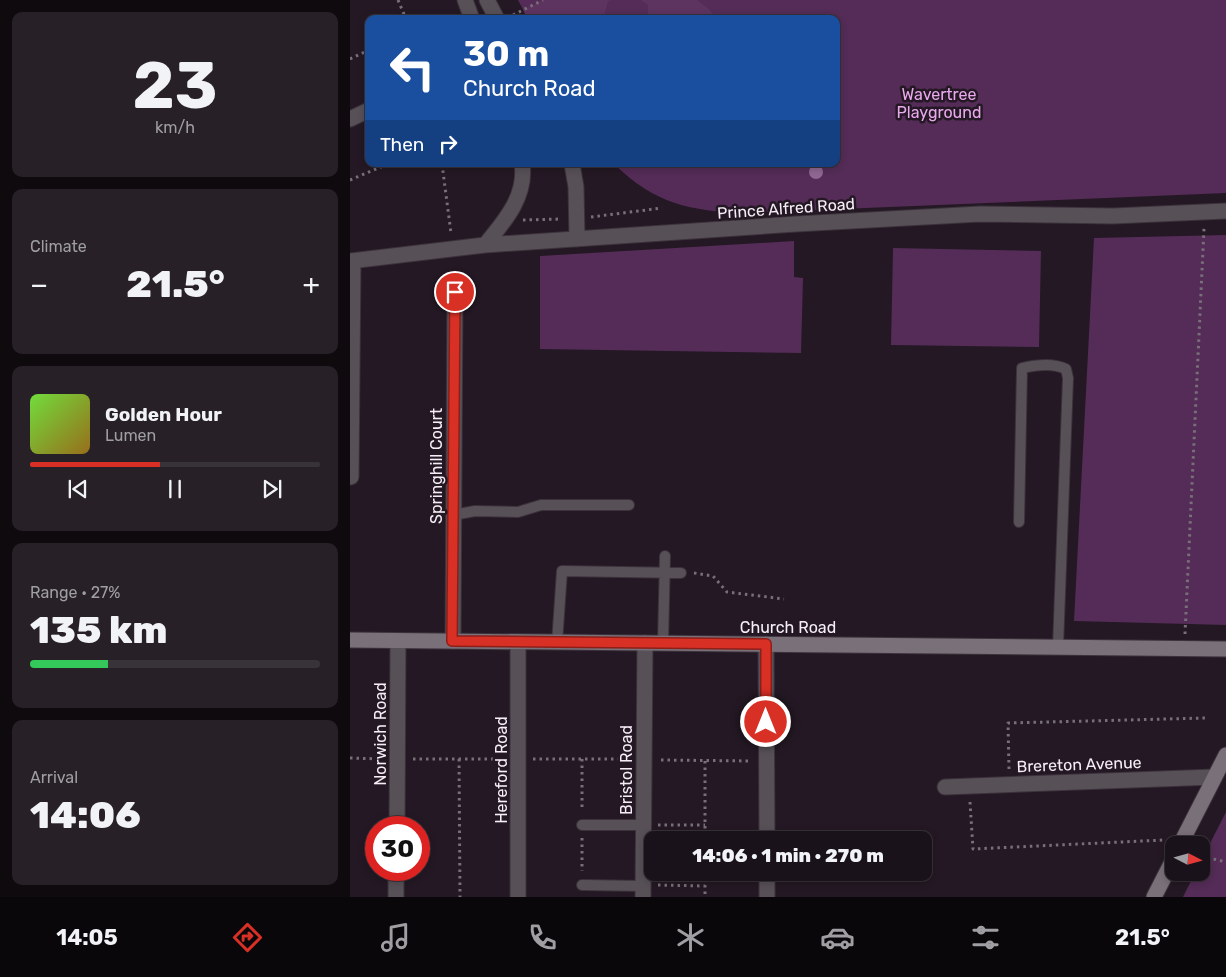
<!DOCTYPE html>
<html lang="en">
<head>
<meta charset="utf-8">
<style>
	body { margin:0; font-family:Rubik,sans-serif; background:#272027; color:#f1f3f6; height:100vh; display:flex; flex-direction:column; font-size:19px; white-space:nowrap }
	* { box-sizing:border-box; margin:0 }
	p { font-size:16px; color:#9f9ea2 }
	.icon { flex:none; width:28px; height:28px; fill:none; stroke:currentColor; stroke-width:2; stroke-linecap:round; stroke-linejoin:round }
	.map { position:relative; flex:1; overflow:hidden }
	.sheet { display:flex; flex-direction:column; gap:12px; padding:12px; background:#0e0a0e; width:350px }
	.sheet>* { flex:none }
	.hud { position:absolute; left:15px; top:15px; width:475px; height:152px; border-radius:10px; box-shadow:0 2px 8px #0003,0 0 0 1px #383239; background:#1a4fa0; color:#fff; overflow:hidden }
	.needle { width:32px; rotate:96deg }
	.controls { position:absolute; left:815px; top:836px; display:grid; gap:10px }
	.controls a { display:grid; place-items:center; width:45px; height:45px; border-radius:10px; background:#1a121a; box-shadow:0 2px 8px #0003,0 0 0 1px #383239; font-size:25px }
	.speed { position:absolute; left:15px; top:816px; display:flex; gap:10px; font-size:25px; font-weight:700; text-align:center }
	.speed>* { display:grid; place-content:center; width:65px; height:65px; border-radius:50%; background:#1a121a; box-shadow:0 2px 8px #0003,0 0 0 1px #383239; line-height:1 }
	.speed .limit { border:8px solid #d22; background:#fff; color:#111 }
	.pin { position:absolute; display:grid; place-items:center; width:42px; height:42px; color:#fff; margin:-21px; border:2px solid #fff; border-radius:50%; box-shadow:0 1px 5px #0007 }
	.me { position:absolute; width:55px; margin:-28px; rotate:0deg; stroke-linejoin:round; filter:drop-shadow(0 0 4px #0008) }
	.turn { display:flex; align-items:center; gap:18px; height:105px; padding:0 15px; font-size:22px }
	.turn .icon { width:65px; height:65px; stroke-width:2.5 }
	.turn b { display:block; font-size:35px; line-height:42px }
	.then { display:flex; align-items:center; height:48px; padding:0 15px; background:#0003; gap:10px; font-size:19px }
	.big { font-size:38px; font-weight:800; line-height:1.1 }
	.sheet .card { flex:1; display:flex; flex-direction:column; justify-content:center; gap:8px; min-width:0; padding:0 18px; border-radius:10px; background:#272027 }
	.sheet .dial { align-items:center; gap:0 }
	.dial b { font-size:65px; line-height:1 }
	.song { display:flex; align-items:center; gap:15px }
	.cover { width:60px; height:60px; border-radius:8px; background:linear-gradient(135deg,hsl(100 70% 55%),hsl(40 70% 35%)) }
	.played { height:5px; border-radius:2px; background:linear-gradient(90deg,#d93025 45%,#383239 45%) }
	.keys { display:flex; justify-content:space-around; direction:ltr }
	.heat { display:flex; justify-content:space-between; align-items:center; font-size:28px; direction:ltr }
	.charge { height:8px; border-radius:4px; background:linear-gradient(90deg,#34c759 27%,#383239 0) }
	.trip { position:absolute; left:294px; top:831px; width:288px; height:50px; border-radius:10px; background:#1a121a; box-shadow:0 2px 8px #0003,0 0 0 1px #383239; font-weight:800; line-height:50px; text-align:center }
	.menu { display:flex; height:80px; justify-content:space-around; align-items:center; background:#0a070a; color:#9f9ea2 }
	.menu .icon { width:35px; height:35px }
	.menu .selected { color:#d93025 }
	.menu b { font-size:22px; color:#f1f3f6 }
	main { display:flex; flex:1; min-height:0 }
	.map>svg:first-child { display:block }
	.green { fill:#542c57 }
	.forest { fill:#5d3360 }
	.lines { fill:none; stroke-linecap:round; stroke-linejoin:round }
	.lane-casing { stroke:#3c323c; stroke-width:12 }
	.street-casing { stroke:#3c323c; stroke-width:17 }
	.secondary-casing { stroke:#3c323c; stroke-width:17 }
	.path { stroke:#786f79; stroke-width:3; stroke-dasharray:2.5 4; stroke-linecap:butt }
	.lane { stroke:#575157; stroke-width:10 }
	.street { stroke:#575157; stroke-width:15 }
	.secondary { stroke:#797079; stroke-width:15 }
	.tree { fill:#906793 }
	.route-casing { stroke:#8d1f18; stroke-width:12 }
	.route { stroke:#d93025; stroke-width:9 }
	.labels { text-anchor:middle; stroke-width:5; stroke-linejoin:round; paint-order:stroke }
	.park-label { font-size:16px; fill:#eaa8ee; stroke:#231823 }
	.street-label { font-size:16px; fill:#f6eef7; stroke:#231823 }
</style>
</head>
<body>
<main>
<section class="sheet">
<div class="card dial"><b>23</b><p>km/h</p></div>
<div class="card"><p>Climate</p>
<div class="heat"><a>−</a><b class="big">21.5°</b><a>+</a></div>
</div>
<div class="card">
<div class="song"><i class="cover"></i><div><b>Golden Hour</b><p>Lumen</p></div></div>
<div class="played"></div>
<div class="keys"><svg class="icon" aria-label="previous" viewBox="0 0 24 24"><path d="M18 5L8 12l10 7zM5 5v14"/></svg><svg class="icon" aria-label="pause" viewBox="0 0 24 24"><path d="M8 5v14M16 5v14"/></svg><svg class="icon" aria-label="next" viewBox="0 0 24 24"><path d="M6 5l10 7-10 7zM19 5v14"/></svg></div>
</div>
<div class="card"><p>Range · 27%</p><b class="big">135 km</b><div class="charge"></div></div>
<div class="card"><p>Arrival</p><b class="big">14:06</b></div>
</section>
<div class="map">
<svg width="876" height="897" viewBox="0 0 876 897">
	<rect width="100%" height="100%" fill="#231823"/>
	<path class="green" d="M168,0H876V193L395,213C340,211 305,204 264,164H486V19H178Z
		M876,235V625L724,621L744,238Z
		M444,241V277L453,278L451,353L190,349V256Z
		M543,248L691,251L689,347L541,345Z
		M876,812V897H833L845,873L851,872V861Z"/>
	<path class="forest" d="M193,0H262L258,1L253,19H178L173,10Z
		M291,0H347L359,9L365,17L298,19V5Z"/>
	<g class="lines">
		<g class="lane-casing">
			<path id="lane" d="M103,515L125,511L168,512L191,505H279
				M669,522L672,368C685,365 704,363 716,369L718,378L708,647
				M207,643L212,571L331,573
				M313,643L315,556
				M232,825H294
				M232,885L293,886"/>
		</g>
		<g class="street-casing">
			<path id="street" d="M115,0L122,19
				M137,0L147,19
				M0,119L19,110
				M222,164L226,187L227,239
				M135,245C154,222 177,196 172,164
				M0,261L135,245L446,224L630,214L763,216L876,211
				M1,477L3,261
				M103,641L105,292
				M168,642V897
				M416,644L417,840
				M595,787L864,777
				M47,828L48,641
				M417,872V897
				M46,897V870
				M293,897L295,643"/>
		</g>
		<g class="secondary-casing">
			<path id="secondary" d="M0,640L876,649
				M830,845L876,755
				M804,897L824,858"/>
		</g>
		<path class="path" d="M48,0L56,19
			M163,15L193,0
			M0,59L19,50
			M92,164L101,233
			M0,180L38,164
			M241,217L312,208
			M173,220L212,219
			M344,573L363,576L377,592L434,599
			M835,634L854,228
			M0,758L32,759
			M63,759H152
			M109,759L110,897
			M183,759H279
			M232,759V811
			M311,760L402,761
			M355,761V840
			M659,769L658,723L856,718
			M620,802L623,849L814,840
			M308,825H355
			M232,838V871
			M851,856L876,862
			M355,872V897
			M308,885L355,886"/>
		<use href="#lane" class="lane"/>
		<use href="#street" class="street"/>
		<use href="#secondary" class="secondary"/>
	</g>
	<circle class="tree" cx="466" cy="172" r="7"/>
	<g class="lines">
		<g class="route-casing">
			<path id="route" d="M105,292L102,641L416,644V722"/>
		</g>
		<use href="#route" class="route"/>
	</g>
	<g class="labels">
		<g class="park-label">
			<text x="589" y="100">Wavertree<tspan x="589" dy="18">Playground</tspan></text>
		</g>
		<g class="street-label">
			<text transform="translate(436 208) rotate(-4)" y="6">Prince Alfred Road</text>
			<text transform="translate(86 466) rotate(-90)" y="6">Springhill Court</text>
			<text x="438" y="633">Church Road</text>
			<text transform="translate(30 734) rotate(-90)" y="6">Norwich Road</text>
			<text transform="translate(729 764) rotate(-2)" y="6">Brereton Avenue</text>
			<text transform="translate(151 770) rotate(-90)" y="6">Hereford Road</text>
			<text transform="translate(276 770) rotate(-90)" y="6">Bristol Road</text>
		</g>
	</g>
</svg>
<div class="controls">
<a><svg class="needle" viewBox="-14 -14 28 28"><path d="M0-13l5 13h-10z" fill="#e53935"/><path d="M0 13l5-13h-10z" fill="#9f9ea2"/></svg></a>
</div>
<div class="speed"><div class="limit">30</div></div>
<div class="pin" style="left:105px;top:292px;background:#d93025"><svg class="icon" aria-label="arrive" viewBox="0 0 24 24"><path d="M6 21V4h12l-3 4 3 4H6"/></svg></div>
<svg class="me" style="left:416px;top:722px" viewBox="-20 -20 40 40"><circle r="17" fill="#d93025" stroke="#fff" stroke-width="3"/><path d="M0-11L8 9 0 5-8 9z" fill="#fff"/></svg>
<div class="trip">14:06 · 1 min · 270 m</div>
<div class="hud">
<div class="turn"><svg class="icon" aria-label="left" viewBox="0 0 24 24"><path d="M17 20v-9H6M10 6l-5 5 5 5"/></svg><div><b>30 m</b>Church Road</div></div>
<div class="then">Then<svg class="icon" aria-label="right" viewBox="0 0 24 24"><path d="M7 20v-9h11M14 6l5 5-5 5"/></svg></div>
</div>
</div>
</main>
<nav class="menu">
<b>14:05</b>
<svg class="icon selected" aria-label="directions" viewBox="0 0 24 24"><path d="M12 3l9 9-9 9-9-9zM9 14v-3h6M13 9l2 2-2 2"/></svg>
<svg class="icon" aria-label="music" viewBox="0 0 24 24"><path d="M9 18V5l10-2v13"/><circle cx="6" cy="18" r="3"/><circle cx="16" cy="16" r="3"/></svg>
<svg class="icon" aria-label="phone" viewBox="0 0 24 24"><path d="M5 4h4l2 5-3 2q2 4 5 5l2-3 5 2v4C11 20 4 13 5 4z"/></svg>
<svg class="icon" aria-label="climate" viewBox="0 0 24 24"><path d="M12 3v18M4 7l16 10M4 17L20 7"/></svg>
<svg class="icon" aria-label="car" viewBox="0 0 24 24"><path d="M5 17H2v-5l4-1 3-4h7l3 4 3 1v5h-3M9 17h6M6 11h13"/><circle cx="7" cy="17" r="2"/><circle cx="17" cy="17" r="2"/></svg>
<svg class="icon" aria-label="filters" viewBox="0 0 24 24"><path d="M4 7h16M4 17h16"/><circle cx="9" cy="7" r="2"/><circle cx="15" cy="17" r="2"/></svg>
<b>21.5°</b>
</nav>
</body>
</html>
